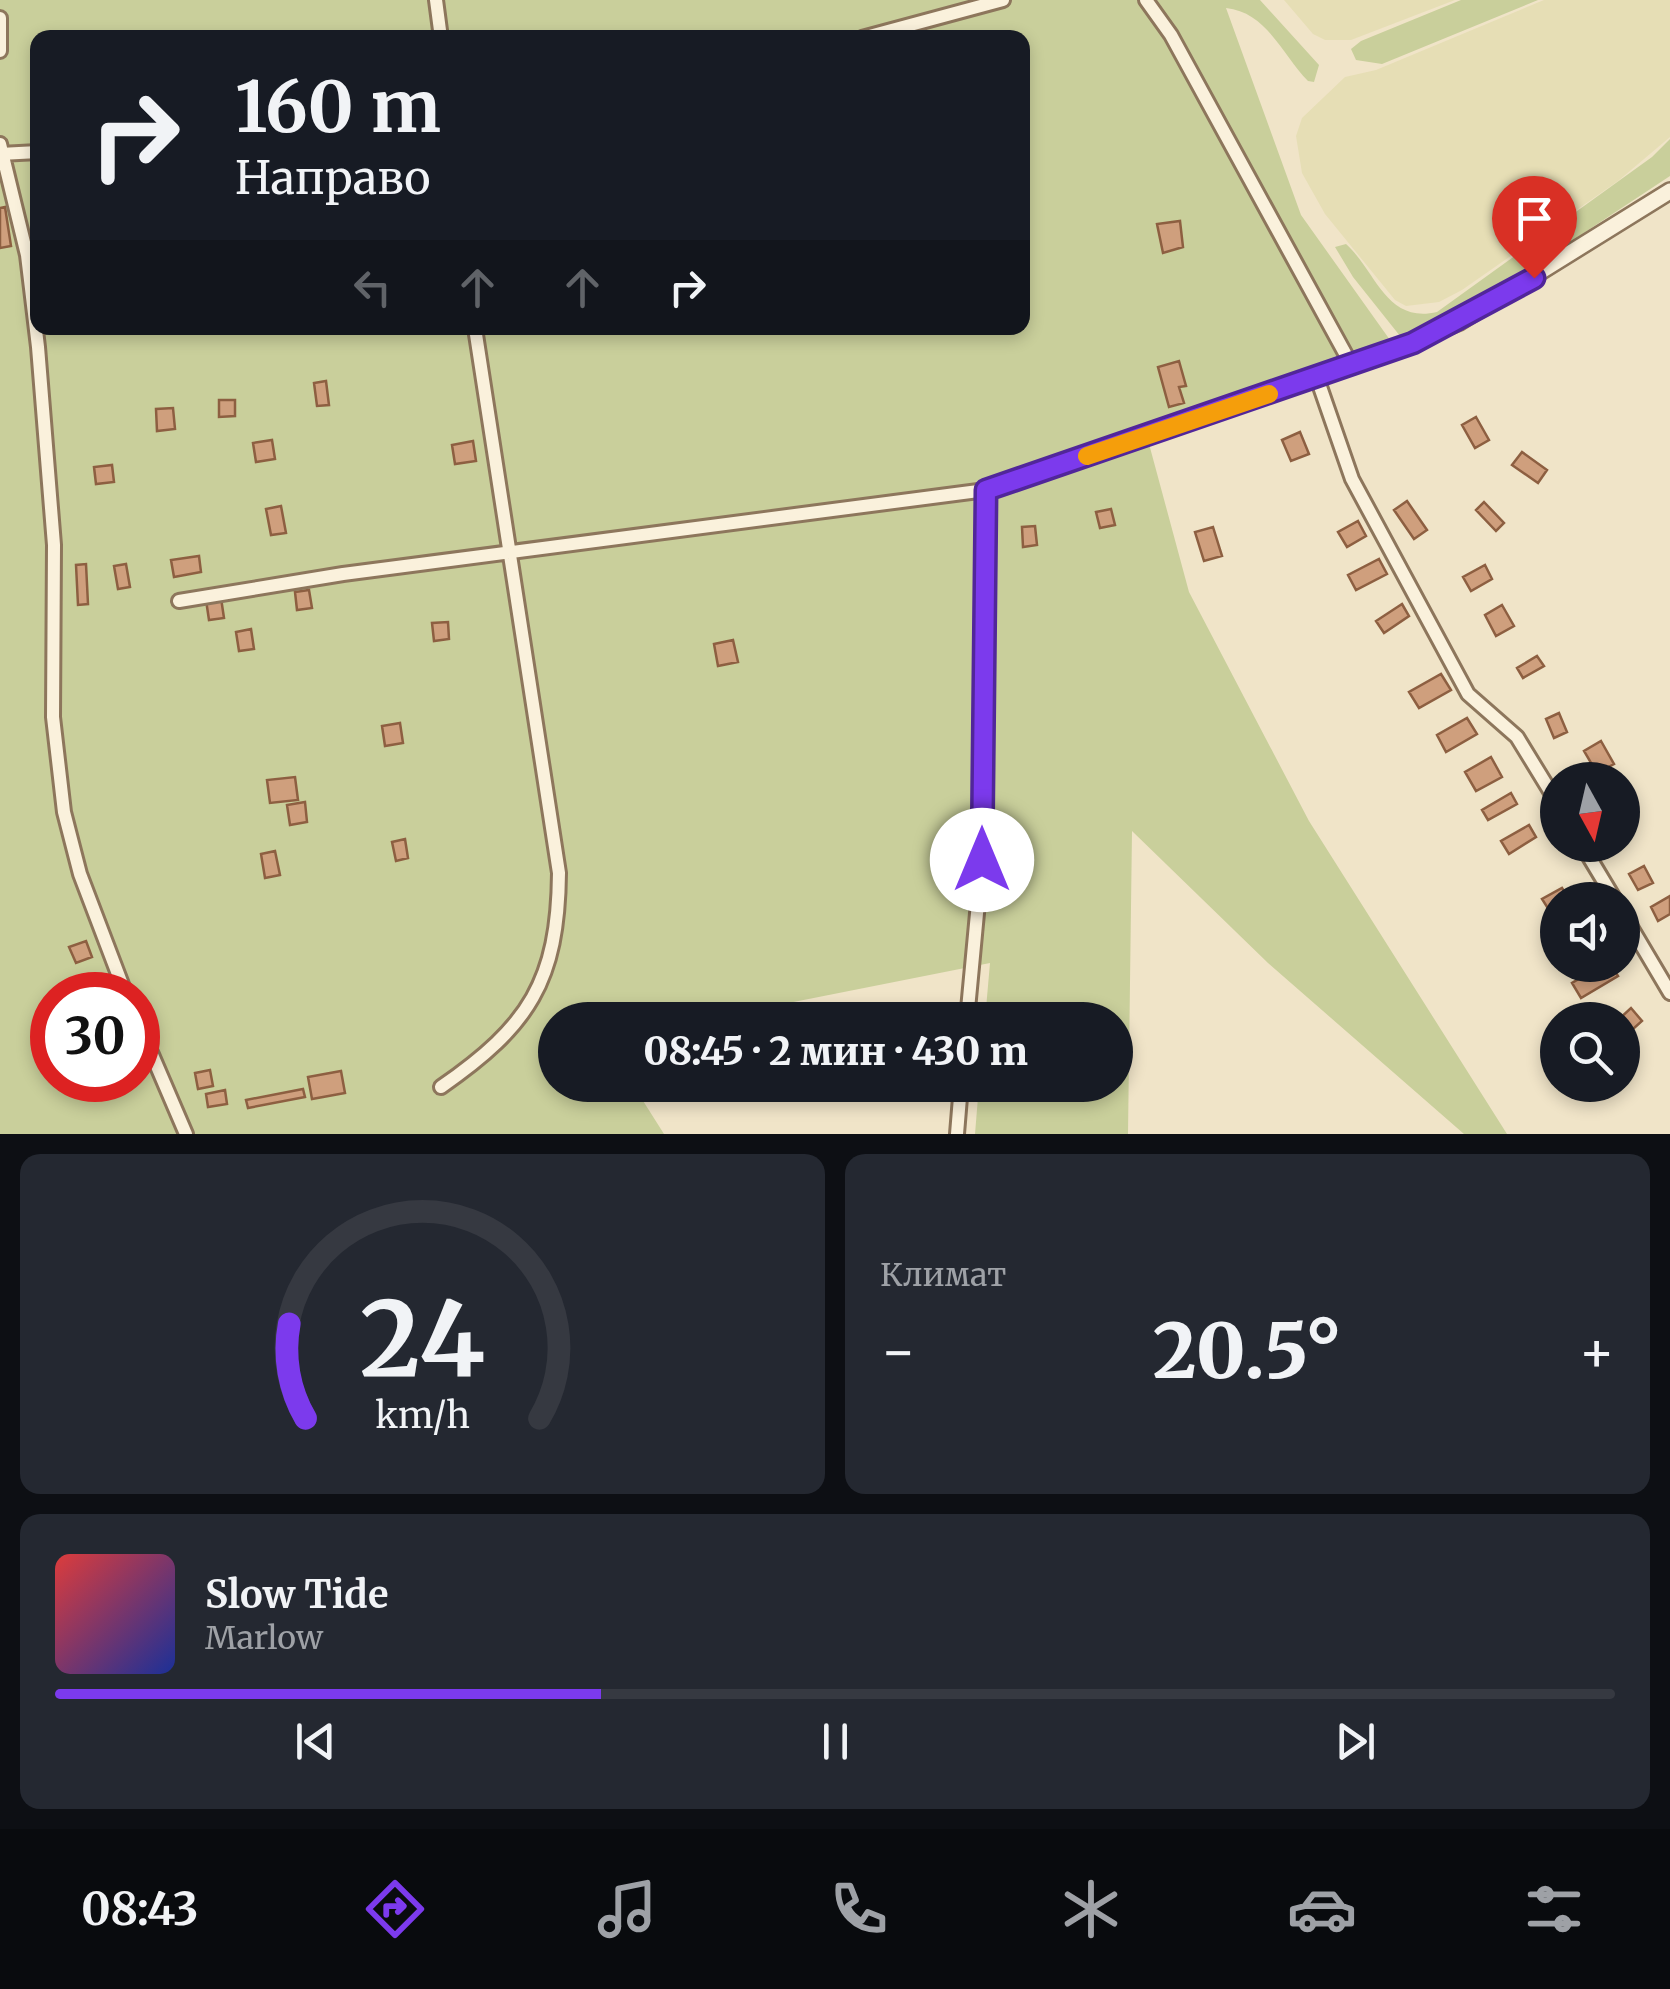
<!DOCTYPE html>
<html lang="ru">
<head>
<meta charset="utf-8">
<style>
	body { margin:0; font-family:Merriweather,serif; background:#242831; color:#f1f3f6; height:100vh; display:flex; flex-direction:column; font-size:38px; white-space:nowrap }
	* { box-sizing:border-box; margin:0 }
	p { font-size:32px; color:#9ea1a6 }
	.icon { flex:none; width:55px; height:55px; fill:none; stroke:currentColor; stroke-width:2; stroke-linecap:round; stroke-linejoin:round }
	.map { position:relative; height:1134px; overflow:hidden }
	.drawer { display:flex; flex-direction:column; gap:20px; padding:20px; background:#0d0f14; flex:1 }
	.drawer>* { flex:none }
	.banner { position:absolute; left:30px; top:30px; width:1000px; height:305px; border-radius:20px; box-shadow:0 5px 15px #0003; background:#171b24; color:#f1f3f6; overflow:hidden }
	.needle { width:65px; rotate:172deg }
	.controls { position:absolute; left:1540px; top:762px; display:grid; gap:20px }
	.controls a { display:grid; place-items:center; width:100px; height:100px; border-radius:50%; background:#171b24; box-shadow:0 5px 15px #0003; font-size:50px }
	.speed { position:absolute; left:30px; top:972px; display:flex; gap:20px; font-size:50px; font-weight:700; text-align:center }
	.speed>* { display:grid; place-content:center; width:130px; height:130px; border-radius:50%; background:#171b24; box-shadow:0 5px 15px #0003; line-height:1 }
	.speed .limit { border:15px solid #d22; background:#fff; color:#111 }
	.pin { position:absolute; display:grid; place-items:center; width:85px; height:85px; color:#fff; margin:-102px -42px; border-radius:50% 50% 50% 0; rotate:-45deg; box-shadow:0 0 10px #0007 }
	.pin .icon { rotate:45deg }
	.me { position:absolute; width:110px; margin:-55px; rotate:0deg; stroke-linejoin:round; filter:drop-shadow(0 0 8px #0008) }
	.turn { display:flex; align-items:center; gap:35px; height:210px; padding:0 40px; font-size:45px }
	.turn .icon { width:130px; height:130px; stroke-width:2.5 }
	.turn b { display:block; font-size:70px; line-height:85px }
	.lanes { display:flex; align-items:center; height:95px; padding:0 40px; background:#0003; justify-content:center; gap:50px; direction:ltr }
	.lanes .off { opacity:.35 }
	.big { font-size:75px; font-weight:800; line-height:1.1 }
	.drawer .tile { flex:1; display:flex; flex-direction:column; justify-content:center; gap:15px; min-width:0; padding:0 35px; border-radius:20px; background:#242831 }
	.drawer .dial { align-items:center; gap:0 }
	.dial svg { height:260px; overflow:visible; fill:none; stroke:#363941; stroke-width:7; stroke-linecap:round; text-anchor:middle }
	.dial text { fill:#f1f3f6; stroke:none }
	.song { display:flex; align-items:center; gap:30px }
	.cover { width:120px; height:120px; border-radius:15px; background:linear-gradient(135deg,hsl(0 70% 55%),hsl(230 70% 35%)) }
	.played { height:10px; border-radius:5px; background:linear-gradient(90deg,#7c3aed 35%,#363941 35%) }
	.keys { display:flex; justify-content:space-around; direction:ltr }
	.heat { display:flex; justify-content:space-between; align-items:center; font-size:55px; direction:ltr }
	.drawer .tiles { flex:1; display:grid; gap:20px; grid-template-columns:1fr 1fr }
	.tile:last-child { grid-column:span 2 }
	.trip { position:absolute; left:538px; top:1002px; width:595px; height:100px; border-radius:50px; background:#171b24; box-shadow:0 5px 15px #0003; font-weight:800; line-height:100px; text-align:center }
	.dock { display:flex; height:160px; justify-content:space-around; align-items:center; background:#090b0e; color:#9ea1a6 }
	.dock .icon { width:70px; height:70px }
	.dock .on { color:#7c3aed }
	.dock b { font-size:45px; color:#f1f3f6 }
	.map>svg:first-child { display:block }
	.farmland { fill:#e6deb5 }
	.green { fill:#c9cf9b; fill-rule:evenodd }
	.building { fill:#cf9f7d; stroke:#8d5f41; stroke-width:2.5 }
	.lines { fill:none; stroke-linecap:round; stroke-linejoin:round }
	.minor-casing { stroke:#8d765c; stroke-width:18 }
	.tertiary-casing { stroke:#8d765c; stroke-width:20 }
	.minor { stroke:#faf1dc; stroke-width:12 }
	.tertiary { stroke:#faf1dc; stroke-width:15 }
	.route-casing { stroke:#51269a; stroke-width:25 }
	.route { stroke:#7c3aed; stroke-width:18 }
	.slow { stroke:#f59e0b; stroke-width:18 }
</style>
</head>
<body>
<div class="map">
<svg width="1670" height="1134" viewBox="0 0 1670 1134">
	<rect width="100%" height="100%" fill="#f0e4c8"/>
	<path class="farmland" d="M1284,0H1455L1351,40H1325L1313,34Z
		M1544,0H1670V137L1618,181L1462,290L1439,302L1406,306L1395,300L1325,214L1302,173L1296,136L1302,118L1345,77L1376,70Z"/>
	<path class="green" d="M0,0H1260L1319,65L1314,82L1308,81C1283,56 1267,12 1226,8L1301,215L1390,340L1145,429L1189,592L1309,821L1507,1134H1464L1268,963L1132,831L1128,1134H975L979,1085H1115V1020H985L990,963L702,1020H555V1085H633L664,1134H0ZM38,38H1022V328H38ZM52,995H138V1080H52Z
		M1461,0H1538L1382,64L1356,60L1351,49L1361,41Z
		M1670,139V176L1455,318L1420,334L1400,336L1353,277L1335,247L1346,244C1376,271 1386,324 1437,312L1652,157Z"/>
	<path class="building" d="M5,207L11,246L0,248V208Z
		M1180,221L1183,247L1163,253L1157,224Z
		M1179,361L1186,386L1179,387L1184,403L1169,407L1158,367Z
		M326,381L329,405L317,406L314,383Z
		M219,400H235V416L219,417Z
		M173,408L175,429L157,431L156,409Z
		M1476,417L1489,440L1475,448L1462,425Z
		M1300,432L1309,454L1291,461L1282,440Z
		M272,440L275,459L256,462L253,443Z
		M473,441L476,461L455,464L452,445Z
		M1522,452L1547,470L1538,483L1512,465Z
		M112,465L114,482L96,484L94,467Z
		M1407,501L1427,530L1414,539L1394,510Z
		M1484,502L1504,523L1496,531L1476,510Z
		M281,506L286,533L271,535L266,509Z
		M1111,509L1115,525L1100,528L1096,512Z
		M1358,521L1366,536L1347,547L1338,532Z
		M1035,526L1037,545L1023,547L1022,527Z
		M1213,527L1222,556L1204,561L1195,532Z
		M199,556L201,572L174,577L171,560Z
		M1379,559L1387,574L1356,590L1348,575Z
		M86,564L88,604L78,605L76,565Z
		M126,564L130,587L118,589L114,566Z
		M1485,565L1492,579L1471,591L1463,577Z
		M309,590L312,608L297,610L295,592Z
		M221,598L224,618L209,620L206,600Z
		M1402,604L1409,616L1384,633L1376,621Z
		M1502,605L1514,626L1496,636L1485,615Z
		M448,622L449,639L434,641L432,623Z
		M251,629L254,649L239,651L236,632Z
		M733,640L738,662L718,666L714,644Z
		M1537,656L1544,666L1523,678L1517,668Z
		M1441,674L1451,690L1419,708L1409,692Z
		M1559,713L1567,732L1554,738L1546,719Z
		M1467,718L1477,734L1446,752L1437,735Z
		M400,723L403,743L385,746L382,726Z
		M1601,741L1614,764L1597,773L1584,751Z
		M1491,757L1502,777L1476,791L1465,772Z
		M295,777L298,800L270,803L267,780Z
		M1511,793L1517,804L1488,820L1482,810Z
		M305,802L307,822L290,825L287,805Z
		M1529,825L1536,837L1509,854L1501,841Z
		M405,839L408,858L396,861L392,842Z
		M275,851L280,875L265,878L261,854Z
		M1644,866L1653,883L1638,890L1629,874Z
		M1562,888L1569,899L1558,900L1549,910L1542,899Z
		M1670,896V914L1658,921L1651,907Z
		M86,941L92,957L76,963L69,947Z
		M1602,965H1611L1618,976L1581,998L1572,983Z
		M1631,1008L1642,1021L1623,1038L1622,1020H1618Z
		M210,1070L213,1086L198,1089L195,1073Z
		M341,1071L345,1093L312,1099L308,1077Z
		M303,1089L305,1097L248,1108L246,1100Z
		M225,1090L227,1104L208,1107L206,1094Z"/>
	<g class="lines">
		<g class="minor-casing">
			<path id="minor" d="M436,0L441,38
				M0,18V51
				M862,38L1003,0
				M0,144L27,255L38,347L54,545L53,717L64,812L80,874L126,995
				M0,154L38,152
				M1317,378L1352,479L1468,694L1517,737L1558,804
				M179,601L343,574L986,490L1352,366L1171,35L1146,0
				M1582,845L1615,900
				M1622,912L1670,993
				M967,1020L982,860L986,490
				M138,1022L186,1134
				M441,1087C529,1026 558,981 559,873L475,328
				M957,1134L961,1085"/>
		</g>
		<g class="tertiary-casing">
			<path id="tertiary" d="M1352,366L1459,322L1670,191"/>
		</g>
		<use href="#minor" class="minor"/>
		<use href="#tertiary" class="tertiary"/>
	</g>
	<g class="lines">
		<g class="route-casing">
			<path id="route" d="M982,860L986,490L1413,343L1534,278"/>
		</g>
		<use href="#route" class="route"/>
		<path class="slow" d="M1087,456L1269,394"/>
	</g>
</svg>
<div class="controls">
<a><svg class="needle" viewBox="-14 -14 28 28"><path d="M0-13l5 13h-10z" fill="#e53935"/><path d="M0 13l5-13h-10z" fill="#9ea1a6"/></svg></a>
<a><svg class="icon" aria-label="sound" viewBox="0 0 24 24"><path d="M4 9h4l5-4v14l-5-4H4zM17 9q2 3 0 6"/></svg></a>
<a><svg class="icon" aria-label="search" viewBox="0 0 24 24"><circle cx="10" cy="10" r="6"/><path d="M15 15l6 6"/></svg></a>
</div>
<div class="speed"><div class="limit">30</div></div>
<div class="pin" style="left:1534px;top:278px;background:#d93025"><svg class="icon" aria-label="arrive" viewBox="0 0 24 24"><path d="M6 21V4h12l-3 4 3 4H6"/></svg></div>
<svg class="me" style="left:982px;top:860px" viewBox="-20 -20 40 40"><circle r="19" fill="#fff"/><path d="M0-13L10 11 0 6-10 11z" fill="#7c3aed"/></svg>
<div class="trip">08:45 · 2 мин · 430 m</div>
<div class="banner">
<div class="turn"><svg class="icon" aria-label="right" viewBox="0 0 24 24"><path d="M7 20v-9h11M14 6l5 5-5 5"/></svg><div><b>160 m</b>Направо</div></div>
<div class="lanes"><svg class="icon off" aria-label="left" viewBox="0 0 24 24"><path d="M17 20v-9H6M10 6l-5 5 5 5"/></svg><svg class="icon off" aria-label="ahead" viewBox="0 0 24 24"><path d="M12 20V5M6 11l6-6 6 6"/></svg><svg class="icon off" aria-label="ahead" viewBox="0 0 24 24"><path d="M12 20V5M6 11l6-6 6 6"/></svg><svg class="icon" aria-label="right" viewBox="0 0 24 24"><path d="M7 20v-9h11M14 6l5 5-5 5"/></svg></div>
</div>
</div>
<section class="drawer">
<div class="tiles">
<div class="tile dial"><svg viewBox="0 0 100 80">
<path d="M14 69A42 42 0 1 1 86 69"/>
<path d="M14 69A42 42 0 0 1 9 40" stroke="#7c3aed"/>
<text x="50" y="56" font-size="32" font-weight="700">24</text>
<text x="50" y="72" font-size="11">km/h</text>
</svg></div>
<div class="tile"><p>Климат</p>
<div class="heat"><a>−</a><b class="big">20.5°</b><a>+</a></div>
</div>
<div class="tile">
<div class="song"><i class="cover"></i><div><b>Slow Tide</b><p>Marlow</p></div></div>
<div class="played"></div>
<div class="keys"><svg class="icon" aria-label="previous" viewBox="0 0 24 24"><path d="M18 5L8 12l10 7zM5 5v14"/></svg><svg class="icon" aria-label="pause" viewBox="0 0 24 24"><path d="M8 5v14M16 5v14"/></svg><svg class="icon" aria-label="next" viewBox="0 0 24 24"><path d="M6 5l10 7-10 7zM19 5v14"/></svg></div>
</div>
</div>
</section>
<nav class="dock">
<b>08:43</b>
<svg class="icon on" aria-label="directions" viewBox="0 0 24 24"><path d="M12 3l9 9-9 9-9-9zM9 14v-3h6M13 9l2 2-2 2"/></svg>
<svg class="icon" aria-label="music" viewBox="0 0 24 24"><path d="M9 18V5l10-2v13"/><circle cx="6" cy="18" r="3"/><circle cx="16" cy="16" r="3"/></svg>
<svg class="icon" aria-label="phone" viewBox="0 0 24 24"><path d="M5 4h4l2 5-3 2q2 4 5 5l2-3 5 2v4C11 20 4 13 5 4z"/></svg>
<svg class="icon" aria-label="climate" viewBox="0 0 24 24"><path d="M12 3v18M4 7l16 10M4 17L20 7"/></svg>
<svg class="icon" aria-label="car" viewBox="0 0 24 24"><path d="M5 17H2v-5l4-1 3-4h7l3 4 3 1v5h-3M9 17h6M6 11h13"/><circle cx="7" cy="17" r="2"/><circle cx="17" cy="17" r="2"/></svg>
<svg class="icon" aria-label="filters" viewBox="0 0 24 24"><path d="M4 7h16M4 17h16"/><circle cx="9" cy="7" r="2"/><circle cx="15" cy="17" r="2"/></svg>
</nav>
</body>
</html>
